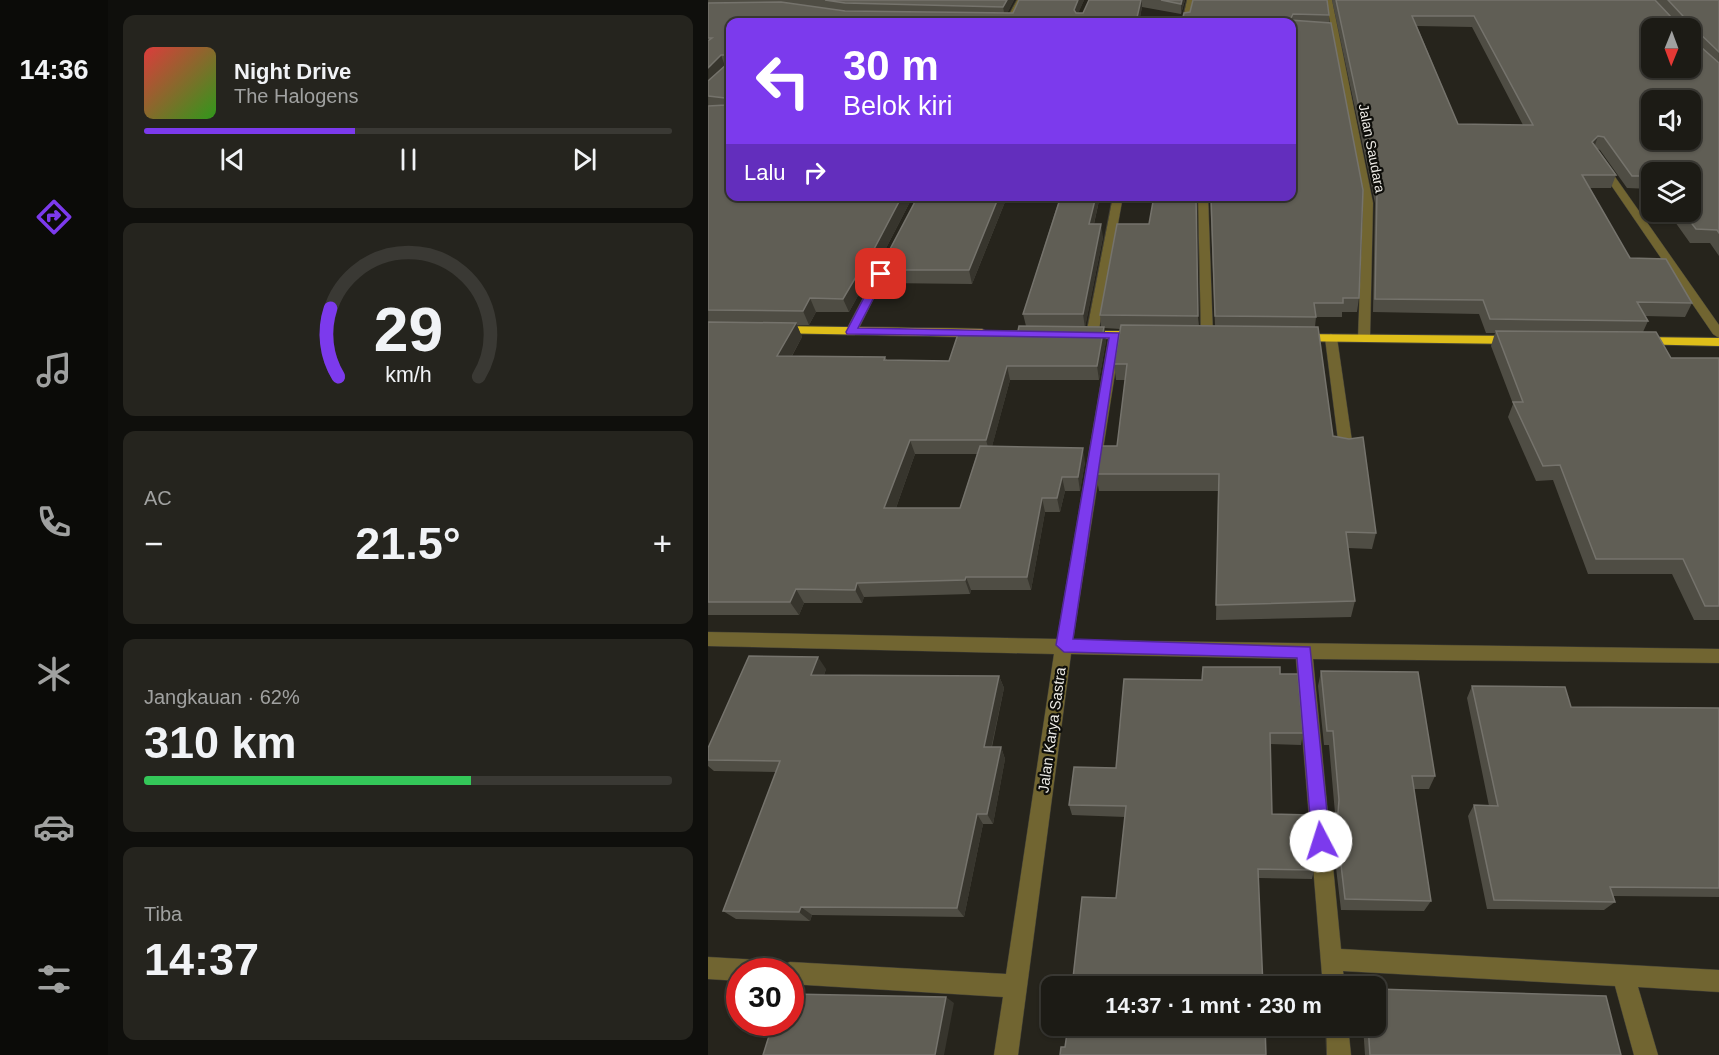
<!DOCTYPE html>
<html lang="id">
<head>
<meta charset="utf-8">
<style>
	body { margin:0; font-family:Helvetica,sans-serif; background:#25241e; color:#f1f3f6; height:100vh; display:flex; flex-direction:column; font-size:22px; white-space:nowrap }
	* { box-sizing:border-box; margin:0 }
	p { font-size:20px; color:#a0a1a0 }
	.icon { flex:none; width:33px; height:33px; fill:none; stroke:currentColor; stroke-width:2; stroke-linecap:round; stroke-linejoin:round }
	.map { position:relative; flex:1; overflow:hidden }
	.panel { display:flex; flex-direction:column; gap:15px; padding:15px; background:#0f0f0c; width:600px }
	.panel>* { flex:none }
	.guide { position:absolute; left:18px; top:18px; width:570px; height:183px; border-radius:12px; box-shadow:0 2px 4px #0004,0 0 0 2px #3a3934; background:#7c3aed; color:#fff; overflow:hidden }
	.needle { width:39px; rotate:181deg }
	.buttons { position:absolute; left:933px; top:18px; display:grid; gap:12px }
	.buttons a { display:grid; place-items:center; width:60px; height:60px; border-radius:12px; background:#1c1b15; box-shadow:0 2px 4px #0004,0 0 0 2px #3a3934; font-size:30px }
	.speed { position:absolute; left:18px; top:958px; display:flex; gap:12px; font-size:30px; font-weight:700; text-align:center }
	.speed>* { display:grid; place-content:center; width:78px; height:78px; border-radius:50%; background:#1c1b15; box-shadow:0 2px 4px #0004,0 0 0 2px #3a3934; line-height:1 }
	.speed .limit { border:9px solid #d22; background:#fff; color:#111 }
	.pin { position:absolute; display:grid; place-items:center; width:51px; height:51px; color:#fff; margin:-26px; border-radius:12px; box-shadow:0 3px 9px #0006 }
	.me { position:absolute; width:66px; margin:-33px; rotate:355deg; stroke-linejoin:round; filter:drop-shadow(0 0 4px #0008) }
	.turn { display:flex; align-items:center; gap:21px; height:126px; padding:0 18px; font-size:27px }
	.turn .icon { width:78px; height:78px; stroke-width:2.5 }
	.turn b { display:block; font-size:42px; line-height:51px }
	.then { display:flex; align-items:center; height:57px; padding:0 18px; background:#0003; gap:12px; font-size:22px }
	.big { font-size:45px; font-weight:800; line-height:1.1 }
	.panel .card { flex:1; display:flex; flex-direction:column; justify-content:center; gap:9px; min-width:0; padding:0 21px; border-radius:12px; background:#25241e }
	.panel .dial { align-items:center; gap:0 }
	.dial svg { height:156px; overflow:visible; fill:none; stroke:#3a3934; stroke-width:7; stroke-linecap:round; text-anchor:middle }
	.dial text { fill:#f1f3f6; stroke:none }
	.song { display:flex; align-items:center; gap:18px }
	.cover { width:72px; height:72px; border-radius:9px; background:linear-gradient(135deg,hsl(0 70% 55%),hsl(110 70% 35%)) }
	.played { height:6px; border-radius:3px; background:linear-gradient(90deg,#7c3aed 40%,#3a3934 40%) }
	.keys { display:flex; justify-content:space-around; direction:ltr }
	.heat { display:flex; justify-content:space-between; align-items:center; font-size:33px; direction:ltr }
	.charge { height:9px; border-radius:4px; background:linear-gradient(90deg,#34c759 62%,#3a3934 0) }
	.trip { position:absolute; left:333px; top:976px; width:345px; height:60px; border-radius:12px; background:#1c1b15; box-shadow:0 2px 4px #0004,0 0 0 2px #3a3934; font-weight:800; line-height:60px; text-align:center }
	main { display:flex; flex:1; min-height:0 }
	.tabs { display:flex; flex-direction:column; width:108px; justify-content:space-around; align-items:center; background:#0b0b08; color:#a0a1a0 }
	.tabs .icon { width:42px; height:42px }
	.tabs .selected { color:#7c3aed }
	.tabs b { font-size:27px; color:#f1f3f6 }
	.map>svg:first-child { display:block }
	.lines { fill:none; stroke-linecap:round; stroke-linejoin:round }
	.minor-casing { stroke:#424038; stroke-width:1 }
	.highway-casing { stroke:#424038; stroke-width:2 }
	.minor { fill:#716531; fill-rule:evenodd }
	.highway { fill:#debe1a; fill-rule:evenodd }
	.wall { fill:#4f4d44; fill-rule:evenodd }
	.shaded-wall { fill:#37352d }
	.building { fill:#605e55; stroke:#75736c; stroke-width:1.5; fill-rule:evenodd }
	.route { fill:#7c3aed; stroke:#51269a; stroke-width:1.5 }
	.labels { text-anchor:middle; stroke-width:4.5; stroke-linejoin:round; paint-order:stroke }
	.far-street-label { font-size:14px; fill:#ebe9e4; stroke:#0e0e0a }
	.street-label { font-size:15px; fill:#ebe9e4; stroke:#0e0e0a }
</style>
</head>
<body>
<main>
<nav class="tabs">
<b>14:36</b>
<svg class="icon selected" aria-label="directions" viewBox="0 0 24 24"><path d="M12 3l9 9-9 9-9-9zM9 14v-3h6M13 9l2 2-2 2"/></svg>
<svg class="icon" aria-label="music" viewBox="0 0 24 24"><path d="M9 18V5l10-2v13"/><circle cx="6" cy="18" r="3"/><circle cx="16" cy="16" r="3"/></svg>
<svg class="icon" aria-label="phone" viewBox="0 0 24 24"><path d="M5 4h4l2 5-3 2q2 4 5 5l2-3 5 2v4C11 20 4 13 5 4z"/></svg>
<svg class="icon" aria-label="climate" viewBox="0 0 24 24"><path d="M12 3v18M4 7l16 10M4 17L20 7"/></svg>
<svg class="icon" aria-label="car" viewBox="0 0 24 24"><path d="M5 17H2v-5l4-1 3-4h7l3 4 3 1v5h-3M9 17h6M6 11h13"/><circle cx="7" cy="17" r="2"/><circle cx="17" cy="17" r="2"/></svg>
<svg class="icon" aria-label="filters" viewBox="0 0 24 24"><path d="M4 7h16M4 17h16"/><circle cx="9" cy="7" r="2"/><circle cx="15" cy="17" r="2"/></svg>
</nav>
<section class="panel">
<div class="card">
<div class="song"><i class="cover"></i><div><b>Night Drive</b><p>The Halogens</p></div></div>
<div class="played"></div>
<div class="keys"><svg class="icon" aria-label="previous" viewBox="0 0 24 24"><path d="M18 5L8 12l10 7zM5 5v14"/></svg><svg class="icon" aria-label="pause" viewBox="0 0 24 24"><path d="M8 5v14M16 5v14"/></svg><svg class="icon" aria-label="next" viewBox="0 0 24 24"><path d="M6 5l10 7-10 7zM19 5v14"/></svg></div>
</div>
<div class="card dial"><svg viewBox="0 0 100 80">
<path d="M14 69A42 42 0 1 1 86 69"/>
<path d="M14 69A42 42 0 0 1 10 34" stroke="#7c3aed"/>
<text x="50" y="56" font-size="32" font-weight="700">29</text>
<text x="50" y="72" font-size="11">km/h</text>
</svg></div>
<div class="card"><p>AC</p>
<div class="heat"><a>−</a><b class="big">21.5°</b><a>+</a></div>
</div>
<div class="card"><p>Jangkauan · 62%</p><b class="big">310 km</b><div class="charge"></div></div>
<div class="card"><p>Tiba</p><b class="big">14:37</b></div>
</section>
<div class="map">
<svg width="1011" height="1055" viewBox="0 0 1011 1055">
	<rect width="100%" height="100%" fill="#26241c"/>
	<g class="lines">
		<g class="minor-casing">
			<path id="minor" d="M309,0H315L303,22H297Z
				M479,0H485L480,22H474Z
				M618,0H624L665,203L662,338L656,342L650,338L655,203Z
				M892,164H898L1011,325V338L1005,334L890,166Z
				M405,196H415L390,335L384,339L378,335Z
				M490,196H500L505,336L499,340L493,336Z
				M181,255L186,258L149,332L147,335H139L137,332L176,258Z
				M407,331L413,335L365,640L1011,649V663L605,659L633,949L1011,970V992L930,987L950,1055H926L907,986L635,971L637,987H615L588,659L363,654L310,1055H286L295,997L82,984V972H32V981L0,979V957L69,961L77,964L82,962L298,974L346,654L0,646V632L349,639L401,335Z
				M623,334L629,338L645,448L638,453L631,448L617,338Z
				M618,1026H640L643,1055H619Z"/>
		</g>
		<g class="highway-casing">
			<path id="highway" d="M68,326L274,329L281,333L274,337L63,333V327Z
				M374,331H433L440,335L433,339L369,338V332Z
				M587,334L808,336L815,340L808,344L582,341L580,338L582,335Z
				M929,337L1011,338V346L924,344L922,341Z"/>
		</g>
		<use href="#minor" class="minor"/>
		<use href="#highway" class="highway"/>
	</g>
	<path class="wall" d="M0,0H306L299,13H305L311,0H376L370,13H375L381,0H477L473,14L434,7L431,22H22V196H205L160,283H157L141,312H108L101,325H89L94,337L84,356L177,357L179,360L241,361L310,331L318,326L315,314L352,197H299L264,284L176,283L171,270L210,196H392L386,224L395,237L377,327H393L392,315L490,316L491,326H507L502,196H584L482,12L621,15V23L651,298L649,312H634V317H608L607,327L625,436L668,533L664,549L640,548L647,601L643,617L508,620L510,491H391L388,474L409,446L417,380H408L406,364L412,329L396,328L398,341L391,380H302L284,446L377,462L372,491H357L352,512H337L323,590H263L262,594L156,597L154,603H96L91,615H0ZM207,454H269L252,508H188Z
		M624,0H1011V256L1002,243H982L960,212H982V172H944V189L919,188L892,150L890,149L908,175L903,188H882L922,258L984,303L977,317L937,316L940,321L935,332L963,358H1011V620H986L964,574H880L845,480L828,481L800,417L805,404L783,346L787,333H778L771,314L665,312L667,203ZM709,26L764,27L815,125L750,124Z
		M118,669L116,675L291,676L296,688L284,747H293L297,759L285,824H275L256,917L104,915L102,921L28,919L15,911L68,772L6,771L0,766V748Z
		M613,671L727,776L721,789H706L723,901L716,911L633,910L623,825L627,813L621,745H616L610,686Z
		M572,674L595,733L593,745L562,744L564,814L606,870L604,879L551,878L408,898L417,817L364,815L361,805L408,768L494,680Z
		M764,686L863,707L1011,708V897L905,896L907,902L896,910L779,909L760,816L766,805L781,806L759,698Z
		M655,1026H668L913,1055H657Z"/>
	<path class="shaded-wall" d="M299,0H306L297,18L295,7Z
		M370,0H376L367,21L366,10Z
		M433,0H434V7L431,22H428Z
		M474,0H477L473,14V4Z
		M13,55L17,66L0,85V68Z
		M890,136L886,148L884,142Z
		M194,196H205L160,283L155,270Z
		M291,196L299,197L264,284L261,270Z
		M388,196H392L383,237L381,224Z
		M393,224L395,237L377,328L375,314Z
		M152,270L157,283L141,312L135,299Z
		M102,298L108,312L101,325L95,311Z
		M88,323L94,337L76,370L69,356Z
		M396,327L398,341L391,380L389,366Z
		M299,366L302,380L282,454L278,440Z
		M202,440L207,454L183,522L176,508Z
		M375,448L377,462L372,491L370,477Z
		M354,477L357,491L352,512L349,498Z
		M334,498L337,512L323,590L319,577Z
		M258,577L263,590L262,594L257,580Z
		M149,583L156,597L154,603L147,590Z
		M88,589L96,603L91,615L82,602Z
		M110,657L118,669L112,687L103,675Z
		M291,676L296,688L281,758L276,747Z
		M293,747L297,759L285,824L279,814Z
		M269,814L275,824L256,917L249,908Z
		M93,907L104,915L102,921L91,912Z
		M238,997L246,1003L236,1055H227Z"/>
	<path class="building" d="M117,0H299L295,7L137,3Z
		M311,0H370L366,10L368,13H375L381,0H433L428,22H22V196H194L155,270H152L135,299L102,298L95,311L0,310V106L18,105L17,98L0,96V81L19,64V55H13L0,68V41L4,38H0V3L73,2L137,11L305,13Z
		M453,0H474L473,4Z
		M485,0H619L621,15L585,14L582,20L623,23L655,190L651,298H635V303H606L608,317L507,316L503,196H584V22H474L476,13L482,12Z
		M628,0H947L965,19H975V16L960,0H1011V52L988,30H985V40L1011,63V233L1009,230L988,229L975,212H982V172H944V176H924L896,137L890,136L884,142L908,175H874L922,258L958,259L984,303L929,302L940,321L782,319L775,300L667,299L669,190ZM704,16H766L825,125L750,124ZM944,28H982V68H944ZM944,100H982V140H944Z
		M210,196H291L261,270H171Z
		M353,196H388L381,224H393L375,314H315Z
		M446,196H488L490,316L392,315L409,224H441Z
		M0,322L88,323L69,356L177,357L176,360L241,361L251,331H310L311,326L396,327L389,366H299L278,440H202L176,508H252L272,446L375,448L370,477H354L349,498H334L319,577H258L257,580L149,583L147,590L88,589L82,602H0Z
		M413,325L610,327L625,436L641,439L655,437L668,533L638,532L647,601L508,605L511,474H388L393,446H409L419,364H406Z
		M788,331L948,332L963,358H1011V606H997L975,559H888L852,465L835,466L805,402H815Z
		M41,656L110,657L103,675L291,676L276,747H293L279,814H269L249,908L93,907L91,912L15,911L72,761L0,760V748Z
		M495,667H572V674H590L595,733H562L564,814L602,815L606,870L550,869L555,987H364L374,897L408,898L418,806L361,805L366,767L408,768L416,679L494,680Z
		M613,671L710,672L727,776H704L723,901L637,899L627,813H630L631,800L625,731H619Z
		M764,686L857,687L863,707L1011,708V888L902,887L907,902L786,900L766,805L790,806Z
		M668,989L898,996L913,1055H662L660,1026H668Z
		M82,994L238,997L227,1055H55L65,1023H82Z
		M360,1026H557L558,1055H352L353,1047H357Z"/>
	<path class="route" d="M170,271L178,274L150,328L411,333L365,639L602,647L622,841L619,847L613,850L607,847L604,841L589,658L356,652L348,645L401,338L139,334L138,332Z"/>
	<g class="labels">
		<g class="far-street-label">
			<text transform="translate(664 148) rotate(79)" y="5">Jalan Saudara</text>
		</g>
		<g class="street-label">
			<text transform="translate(344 730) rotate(-82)" y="5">Jalan Karya Sastra</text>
		</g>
	</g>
</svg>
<div class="buttons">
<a><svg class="needle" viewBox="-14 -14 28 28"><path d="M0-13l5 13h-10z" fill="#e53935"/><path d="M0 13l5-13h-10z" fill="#a0a1a0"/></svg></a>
<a><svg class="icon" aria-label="sound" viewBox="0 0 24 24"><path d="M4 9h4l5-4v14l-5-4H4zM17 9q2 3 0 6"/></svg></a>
<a><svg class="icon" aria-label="layers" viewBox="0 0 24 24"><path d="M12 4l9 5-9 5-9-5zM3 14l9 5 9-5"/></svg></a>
</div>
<div class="speed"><div class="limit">30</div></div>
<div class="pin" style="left:173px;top:274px;background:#d93025"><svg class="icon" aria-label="arrive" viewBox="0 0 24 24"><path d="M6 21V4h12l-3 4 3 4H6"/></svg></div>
<svg class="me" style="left:613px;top:841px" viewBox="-20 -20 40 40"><circle r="19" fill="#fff"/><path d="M0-13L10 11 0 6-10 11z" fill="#7c3aed"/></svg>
<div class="trip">14:37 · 1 mnt · 230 m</div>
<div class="guide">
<div class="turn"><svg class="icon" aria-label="left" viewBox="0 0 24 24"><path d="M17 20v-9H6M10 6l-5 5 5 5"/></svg><div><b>30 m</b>Belok kiri</div></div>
<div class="then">Lalu<svg class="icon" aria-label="right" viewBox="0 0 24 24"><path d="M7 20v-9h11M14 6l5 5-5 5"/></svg></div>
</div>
</div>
</main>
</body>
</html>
